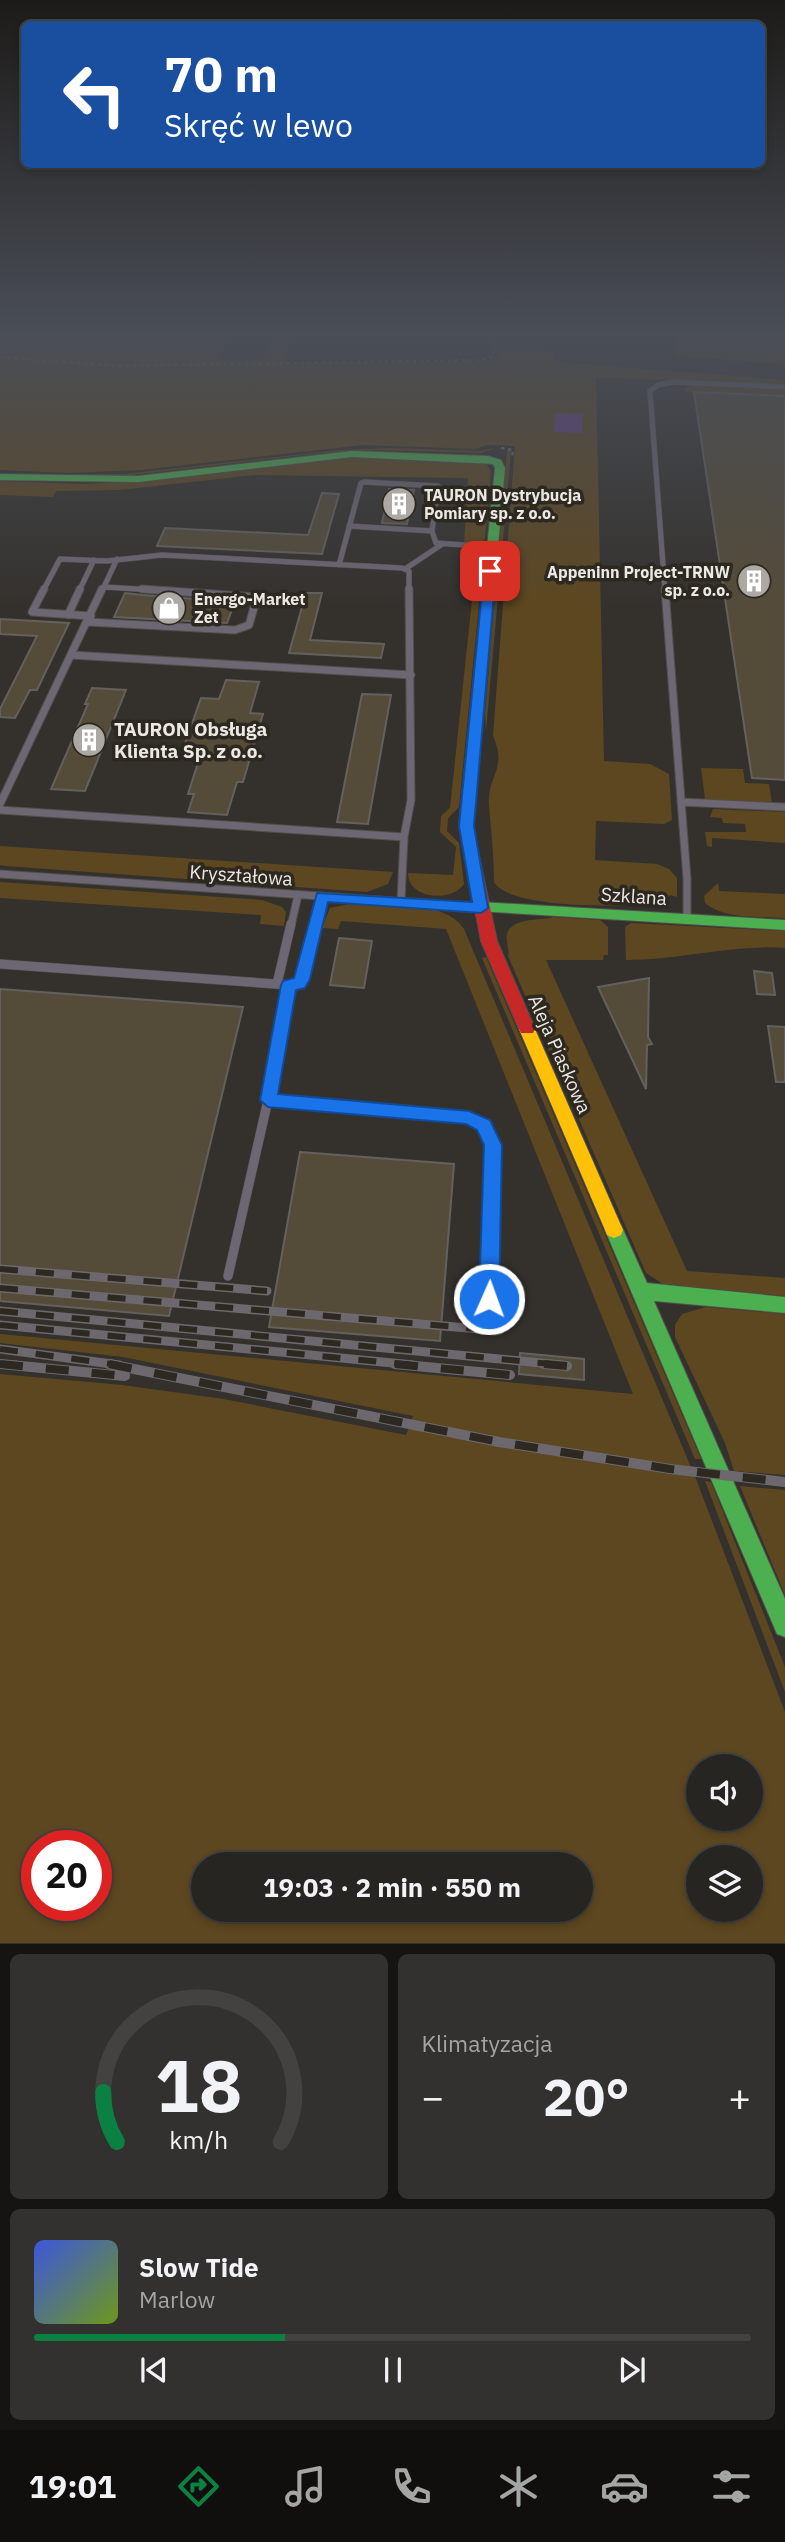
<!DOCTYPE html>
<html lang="pl">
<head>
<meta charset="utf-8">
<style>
	body { margin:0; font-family:"IBM Plex Sans",sans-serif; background:#33312f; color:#f1f3f6; height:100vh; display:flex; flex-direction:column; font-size:26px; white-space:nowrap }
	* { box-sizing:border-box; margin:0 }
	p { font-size:23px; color:#a4a5a5 }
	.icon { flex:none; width:38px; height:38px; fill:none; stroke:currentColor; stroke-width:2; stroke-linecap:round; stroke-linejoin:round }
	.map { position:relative; height:1944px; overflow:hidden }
	.drawer { display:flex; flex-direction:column; gap:10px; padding:10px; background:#151413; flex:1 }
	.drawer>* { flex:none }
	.banner { position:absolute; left:21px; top:21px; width:744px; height:147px; border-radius:10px; box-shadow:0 4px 10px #0003,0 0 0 2px #434240; background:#1a4fa0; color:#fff; overflow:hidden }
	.controls { position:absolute; left:686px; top:1754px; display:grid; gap:14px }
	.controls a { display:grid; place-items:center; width:77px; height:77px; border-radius:50%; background:#272522; box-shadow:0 4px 10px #0003,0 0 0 2px #434240; font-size:35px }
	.speed { position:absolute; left:21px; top:1830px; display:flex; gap:14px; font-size:35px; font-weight:700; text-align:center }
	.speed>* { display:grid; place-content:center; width:91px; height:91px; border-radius:50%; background:#272522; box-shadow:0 4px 10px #0003,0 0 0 2px #434240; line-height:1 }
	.speed .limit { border:10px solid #d22; background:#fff; color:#111 }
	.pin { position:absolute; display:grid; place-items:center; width:60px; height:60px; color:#fff; margin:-30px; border-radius:14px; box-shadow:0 4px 10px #0006 }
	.me { position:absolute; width:77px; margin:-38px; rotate:2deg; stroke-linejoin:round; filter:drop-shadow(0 0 5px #0008) }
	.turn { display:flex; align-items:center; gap:24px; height:147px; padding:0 28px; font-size:32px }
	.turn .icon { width:91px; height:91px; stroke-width:2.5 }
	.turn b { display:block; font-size:49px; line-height:60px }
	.big { font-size:52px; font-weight:700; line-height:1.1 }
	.drawer .card { flex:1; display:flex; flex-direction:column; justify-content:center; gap:10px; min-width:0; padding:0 24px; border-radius:10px; background:#33312f }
	.drawer .dial { align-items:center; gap:0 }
	.dial svg { height:182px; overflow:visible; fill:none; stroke:#434240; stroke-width:7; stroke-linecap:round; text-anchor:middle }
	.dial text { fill:#f1f3f6; stroke:none }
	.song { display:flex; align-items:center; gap:21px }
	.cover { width:84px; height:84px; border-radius:10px; background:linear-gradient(135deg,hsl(230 70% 55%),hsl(80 70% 35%)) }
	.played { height:7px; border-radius:4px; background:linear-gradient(90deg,#0b8043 35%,#434240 35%) }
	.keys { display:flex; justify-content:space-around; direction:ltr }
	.heat { display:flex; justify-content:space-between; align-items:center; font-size:38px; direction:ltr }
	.drawer .tiles { flex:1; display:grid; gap:10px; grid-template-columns:1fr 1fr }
	.card:last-child { grid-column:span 2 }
	.trip { position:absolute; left:191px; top:1852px; width:402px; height:70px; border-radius:35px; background:#272522; box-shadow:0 4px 10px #0003,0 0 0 2px #434240; font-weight:700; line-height:70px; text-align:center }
	.menu { display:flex; height:112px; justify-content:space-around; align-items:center; background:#100f0e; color:#a4a5a5 }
	.menu .icon { width:49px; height:49px }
	.menu .current { color:#0b8043 }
	.menu b { font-size:32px; color:#f1f3f6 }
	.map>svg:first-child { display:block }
	.green { fill:#5d4720; fill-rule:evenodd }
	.water { fill:#67418a }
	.building { fill:#544b39; stroke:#63605d; stroke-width:2 }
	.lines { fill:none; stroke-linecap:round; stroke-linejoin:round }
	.lane-far2-casing { stroke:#514e4b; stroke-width:6 }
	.lane-far1-casing { stroke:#514e4b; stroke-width:9 }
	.lane-casing { stroke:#514e4b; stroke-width:10 }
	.fast-casing { stroke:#514e4b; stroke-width:2 }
	.slow-casing { stroke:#514e4b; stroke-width:2 }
	.jam-casing { stroke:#514e4b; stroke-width:2 }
	.path { stroke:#6a656c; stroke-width:2.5; stroke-dasharray:3.5 3.5; stroke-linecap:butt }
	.lane-far2 { stroke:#6d6673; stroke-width:5 }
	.lane-far1 { stroke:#6d6673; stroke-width:7 }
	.lane { stroke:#6d6673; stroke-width:9 }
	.fast { fill:#4caf50; fill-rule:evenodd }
	.slow { fill:#ffc107; fill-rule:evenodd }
	.jam { fill:#c62828; fill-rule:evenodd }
	.rail-far1-casing { stroke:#6d686e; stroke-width:9 }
	.rail-casing { stroke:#6d686e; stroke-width:10 }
	.rail-far1 { stroke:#2d2820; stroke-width:6; stroke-dasharray:18; stroke-linecap:butt }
	.rail { stroke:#2d2820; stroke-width:8; stroke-dasharray:23; stroke-linecap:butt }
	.route { fill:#1a73e8; stroke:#114b97; stroke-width:2 }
	.labels { text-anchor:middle; stroke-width:7; stroke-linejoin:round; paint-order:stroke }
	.far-poi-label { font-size:16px; font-weight:bold; fill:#ece9e4; stroke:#2d2820; text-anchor:start }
	.poi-label { font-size:19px; font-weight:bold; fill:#ece9e4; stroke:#2d2820; text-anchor:start }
	.street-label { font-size:19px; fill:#ece9e4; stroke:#2d2820 }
</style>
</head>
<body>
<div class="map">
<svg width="785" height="1944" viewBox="0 0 785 1944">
	<rect width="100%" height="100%" fill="#34312d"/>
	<path class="green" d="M11,336H230L219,356L220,359L258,360L263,358L275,336H291L284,360L288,363L485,361L497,358L498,350L553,352L557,362L785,380V385L596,377L604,761L650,764L669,774L672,820L664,824L596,821L595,860L657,864L669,869L677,878V897L670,895L663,905L649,906C616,905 512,910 494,882C494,856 491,831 489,805C487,775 508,769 493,736L515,446L487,445L475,449L363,445L140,470L67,473L0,470V346Z
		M675,336H785V364L674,356Z
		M693,385L785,390V396L685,392V388Z
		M394,448L479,451L494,448L482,453L375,450L312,454L123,476L0,474H124L340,450Z
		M507,450L511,451L486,731L485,714Z
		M351,457L478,461L487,465L491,471L485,539L481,543L464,544L468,478L254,475L119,490L56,491L53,497L0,495V481L85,484L143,481Z
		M463,549H479L484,553L459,807L448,818L447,831L459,843L464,884C451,903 408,899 408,873L453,875L456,847L440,832L441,816L450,808L477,553L463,551Z
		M701,768L743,769L745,783L769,784L772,803L705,799Z
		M713,809L785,812V843L712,838V847L707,846L705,832H746L745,824L723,823L722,818L710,817Z
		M0,846L393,872L388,884L367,892L5,866L0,865Z
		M0,882L262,900L282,907L286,912L284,926L260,924L261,915L0,898Z
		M718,883L719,891L785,894V918C759,916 726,920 705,903L704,896Z
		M354,903C386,905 446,900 464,929L696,1479L785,1712V1943H0V1374L122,1385L224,1399L406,1435L413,1416L123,1357L0,1343V1334L633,1394L446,929L341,921L338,929L322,928L330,908ZM698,1766H751V1818H698ZM96,1846V1906H37V1846ZM698,1857H751V1909H698ZM203,1864H581V1909H203Z
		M553,917L600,920L608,927V955H604L603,960H546L687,1271L785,1278V1296L663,1284L646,1273L508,956C510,948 505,942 507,934C512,917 540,921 553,917Z
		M631,923L785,931V948C731,944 680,960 626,960L625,927Z
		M486,957L701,1459H695L482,958Z
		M706,1307L785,1314V1475L734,1471L725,1443L675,1337V1325L682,1314Z
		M705,1481L711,1482L785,1667V1692Z
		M740,1486L785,1490V1595Z"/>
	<path class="water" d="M555,413L583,414L582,433L554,432Z"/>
	<path class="building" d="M694,392L785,396V780L752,778Z
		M389,489L414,490L407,524L382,523Z
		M322,493L339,494L322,554L157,546L165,528L308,535Z
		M125,593L142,595L235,602L227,623L114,617Z
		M306,593H322L310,640L384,644L381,658L289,653Z
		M0,619L69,623L37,690H30L15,718L0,717V709L37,636L0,634Z
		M226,680L259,682L250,713L263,714L243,782H237L227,815L188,812L194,794H188L202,750L183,749L201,698L219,699Z
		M92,688L126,690L85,791L51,789L88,704H85Z
		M362,694L391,695L368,824L337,822Z
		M339,938L372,941L364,988L330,985Z
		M754,971L772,973L775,995L757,994Z
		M649,978L648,1037L652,1044L647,1045L646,1089L598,987Z
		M0,989L243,1007L169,1316L0,1301Z
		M768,1026L785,1027V1082H776Z
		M300,1152L454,1164L440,1341L269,1327Z
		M520,1353L584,1359V1380L519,1374Z"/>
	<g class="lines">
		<g class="lane-far2-casing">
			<path id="lane-far2" d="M349,526L432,531
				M339,565L361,483L364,482L438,486L432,531L436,543L492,547
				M405,569L441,545
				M105,587L169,591
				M43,591L60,559L107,561L162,555L402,568L409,571V591
				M79,591L94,560
				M102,591L117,559
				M665,591L650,391L658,385L673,382L785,387"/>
		</g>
		<g class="lane-far1-casing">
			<path id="lane-far1" d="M44,589L32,612L91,616
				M665,589L687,879V920
				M68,615L80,589
				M88,622L235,630L249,625L257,597L142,589
				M71,655L411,675
				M681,802L785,807
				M0,804L102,589
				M0,810L404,837
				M0,874L481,907
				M401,900L404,837L411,800L409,589
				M291,926L298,895
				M315,926L322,896"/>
		</g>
		<g class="lane-casing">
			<path id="lane" d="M0,964L289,985L268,1100L228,1276
				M277,984L291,924
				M289,985L299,984L302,979L315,924
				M268,1100L469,1117L483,1125L493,1145L489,1299"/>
		</g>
		<g class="fast-casing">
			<path id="fast" d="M352,451L488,456L501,460L505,468L473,826L479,856L477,859H467L465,856L459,826L495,468L493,464L352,457L138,482L0,480V474L138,476Z
				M481,902L785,920V930L476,911L473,907Z
				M614,1222L621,1225L647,1283L785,1297V1313L654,1301L785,1599V1637L777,1634L605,1230L607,1225Z"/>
		</g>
		<g class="slow-casing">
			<path id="slow" d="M527,1023L533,1025L535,1029L623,1230L621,1235L614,1238L607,1235L605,1230L519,1029L521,1025Z"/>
		</g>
		<g class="jam-casing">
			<path id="jam" d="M472,851L479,856L497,941L535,1029L533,1033H521L519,1029L481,941L465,856Z"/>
		</g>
		<path class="path" d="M677,336L785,341
			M0,357L117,366L479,360L493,357L495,336
			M501,448L513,450L512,458"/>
		<use href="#lane-far2" class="lane-far2"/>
		<use href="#lane-far1" class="lane-far1"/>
		<use href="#lane" class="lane"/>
		<use href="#fast" class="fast"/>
		<use href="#slow" class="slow"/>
		<use href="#jam" class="jam"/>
		<g class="rail-far1-casing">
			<path id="rail-far1" d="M0,1269L267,1291
				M0,1288L491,1330
				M0,1311L562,1365
				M0,1325L413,1365
				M0,1349L119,1365
				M0,1364L16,1365"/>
		</g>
		<g class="rail-casing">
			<path id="rail" d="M0,1364L125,1376
				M109,1364L499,1442L670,1469L785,1482
				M395,1364L510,1375
				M544,1364L567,1366"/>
		</g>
		<use href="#rail-far1" class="rail-far1"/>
		<use href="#rail" class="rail"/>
	</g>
	<linearGradient id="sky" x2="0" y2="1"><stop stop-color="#1d1b19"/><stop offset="0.55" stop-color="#4a4e57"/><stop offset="1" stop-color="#4a4e57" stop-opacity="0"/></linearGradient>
	<rect width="785" height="608" fill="url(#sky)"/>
	<path class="route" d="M490,568L496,571L474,826L488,908L481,913L328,902L310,979L305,988L296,990L278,1094L469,1111L490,1120L502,1145L499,1299L496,1305L489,1308L482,1305L479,1299L484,1145L477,1130L466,1124L268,1107L260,1100L281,985L283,981L294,978L317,893L472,902L459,826L484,571Z"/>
	<defs>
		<g id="building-disc" transform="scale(1.75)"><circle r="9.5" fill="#aca9a4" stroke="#2d2820"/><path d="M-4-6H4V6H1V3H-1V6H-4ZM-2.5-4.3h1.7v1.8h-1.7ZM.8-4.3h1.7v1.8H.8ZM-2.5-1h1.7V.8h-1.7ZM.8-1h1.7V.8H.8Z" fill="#fff"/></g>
		<g id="shop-disc" transform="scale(1.75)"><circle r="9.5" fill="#aca9a4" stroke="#2d2820"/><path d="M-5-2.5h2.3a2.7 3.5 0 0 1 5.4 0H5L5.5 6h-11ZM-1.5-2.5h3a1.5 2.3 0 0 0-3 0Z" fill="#fff"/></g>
	</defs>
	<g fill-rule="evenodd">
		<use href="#building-disc" x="399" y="504"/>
		<use href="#building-disc" x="754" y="581"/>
		<use href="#shop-disc" x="169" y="608"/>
		<use href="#building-disc" x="89" y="740"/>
	</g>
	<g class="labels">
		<g class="far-poi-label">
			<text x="424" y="501">TAURON Dystrybucja<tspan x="424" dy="18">Pomiary sp. z o.o.</tspan></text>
			<text x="730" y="578" text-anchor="end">Appeninn Project-TRNW<tspan x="730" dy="18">sp. z o.o.</tspan></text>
			<text x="194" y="605">Energo-Market<tspan x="194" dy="18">Zet</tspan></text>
		</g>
		<g class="poi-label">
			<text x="114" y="736">TAURON Obsługa<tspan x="114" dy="22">Klienta Sp. z o.o.</tspan></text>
		</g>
		<g class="street-label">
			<text transform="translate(241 875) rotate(4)" y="7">Kryształowa</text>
			<text transform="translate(634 896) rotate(4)" y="7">Szklana</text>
			<text transform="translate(560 1054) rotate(66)" y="7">Aleja Piaskowa</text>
		</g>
	</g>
</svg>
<div class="controls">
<a><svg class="icon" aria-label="sound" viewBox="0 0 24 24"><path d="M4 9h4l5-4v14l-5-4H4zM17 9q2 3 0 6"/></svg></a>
<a><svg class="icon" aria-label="layers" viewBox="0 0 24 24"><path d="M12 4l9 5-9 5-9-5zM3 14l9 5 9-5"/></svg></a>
</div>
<div class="speed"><div class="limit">20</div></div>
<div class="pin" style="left:490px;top:571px;background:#d93025"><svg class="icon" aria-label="arrive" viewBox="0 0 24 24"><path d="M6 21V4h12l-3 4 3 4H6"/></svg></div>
<svg class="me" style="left:489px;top:1299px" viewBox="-20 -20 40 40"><circle r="17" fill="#1a73e8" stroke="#fff" stroke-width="3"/><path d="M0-11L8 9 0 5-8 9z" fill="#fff"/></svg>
<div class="trip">19:03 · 2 min · 550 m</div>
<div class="banner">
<div class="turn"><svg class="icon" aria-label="left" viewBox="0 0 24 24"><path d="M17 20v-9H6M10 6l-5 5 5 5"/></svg><div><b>70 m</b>Skręć w lewo</div></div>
</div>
</div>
<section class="drawer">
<div class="tiles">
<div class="card dial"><svg viewBox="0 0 100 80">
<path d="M14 69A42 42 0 1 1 86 69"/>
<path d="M14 69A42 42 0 0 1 8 47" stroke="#0b8043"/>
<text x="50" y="56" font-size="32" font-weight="700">18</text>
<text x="50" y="72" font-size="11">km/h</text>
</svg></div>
<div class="card"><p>Klimatyzacja</p>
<div class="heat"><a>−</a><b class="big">20°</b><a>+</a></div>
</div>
<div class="card">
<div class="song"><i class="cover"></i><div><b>Slow Tide</b><p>Marlow</p></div></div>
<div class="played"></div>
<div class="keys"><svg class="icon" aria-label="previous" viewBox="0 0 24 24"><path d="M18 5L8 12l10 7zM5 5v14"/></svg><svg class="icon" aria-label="pause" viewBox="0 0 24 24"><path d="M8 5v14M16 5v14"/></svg><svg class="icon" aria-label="next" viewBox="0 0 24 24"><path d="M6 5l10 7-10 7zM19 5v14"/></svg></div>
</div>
</div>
</section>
<nav class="menu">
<b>19:01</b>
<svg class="icon current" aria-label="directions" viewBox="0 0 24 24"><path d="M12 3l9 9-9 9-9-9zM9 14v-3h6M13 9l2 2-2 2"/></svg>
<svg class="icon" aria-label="music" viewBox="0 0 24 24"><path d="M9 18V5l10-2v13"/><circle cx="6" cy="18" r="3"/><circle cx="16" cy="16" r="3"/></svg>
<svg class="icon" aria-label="phone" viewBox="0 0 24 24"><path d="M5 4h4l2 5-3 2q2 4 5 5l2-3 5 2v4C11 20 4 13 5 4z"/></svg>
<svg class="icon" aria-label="climate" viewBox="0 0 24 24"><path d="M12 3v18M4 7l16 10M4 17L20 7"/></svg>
<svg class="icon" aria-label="car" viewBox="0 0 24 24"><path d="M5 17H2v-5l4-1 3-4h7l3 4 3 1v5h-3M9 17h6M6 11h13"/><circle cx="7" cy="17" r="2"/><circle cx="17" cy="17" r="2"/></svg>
<svg class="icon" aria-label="filters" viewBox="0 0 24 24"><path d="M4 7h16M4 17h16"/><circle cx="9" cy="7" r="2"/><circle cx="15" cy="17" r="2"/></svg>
</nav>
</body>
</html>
